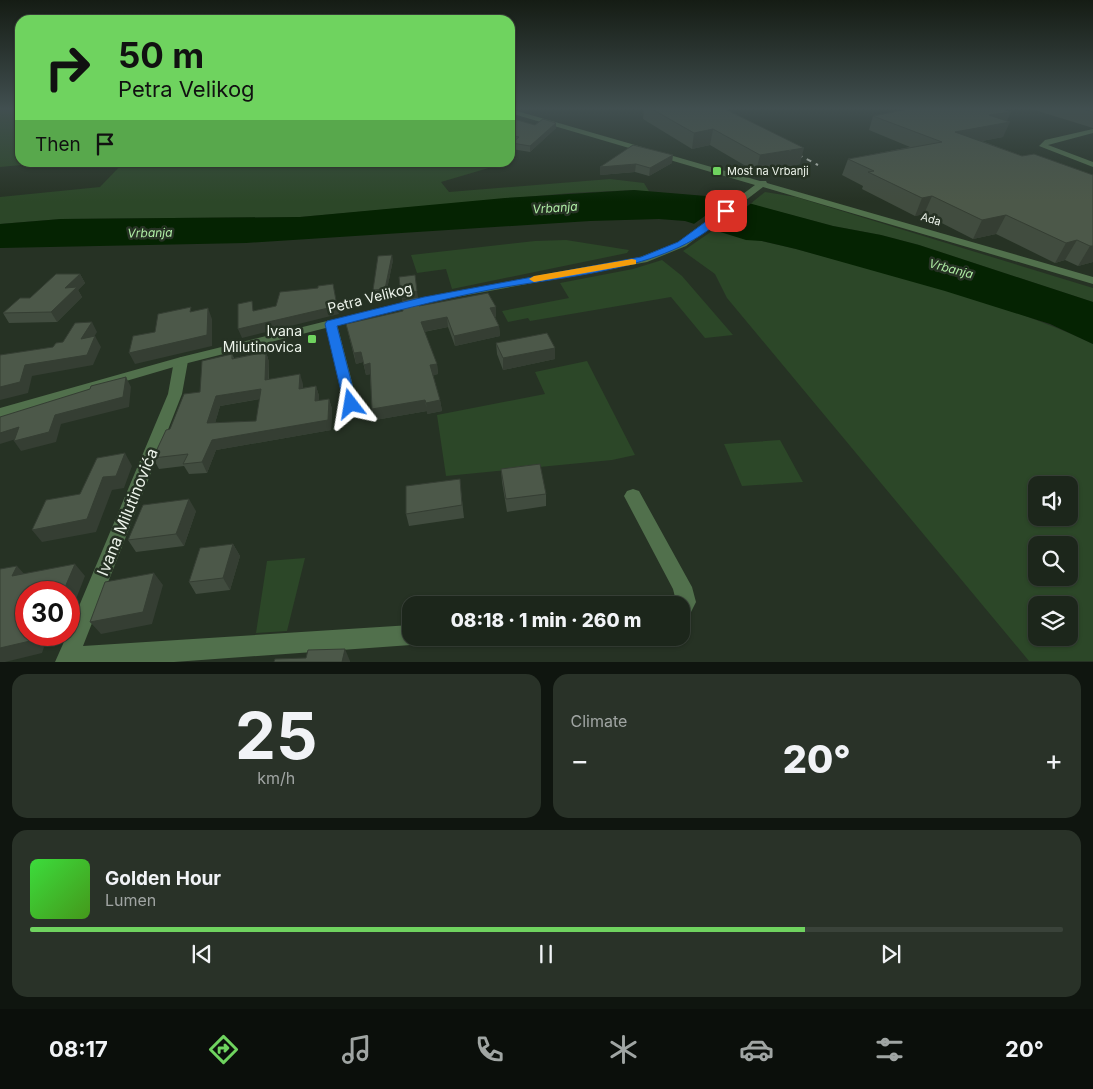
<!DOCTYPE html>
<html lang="en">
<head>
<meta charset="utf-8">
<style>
	body { margin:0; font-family:Inter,sans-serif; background:#293228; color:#f1f3f6; height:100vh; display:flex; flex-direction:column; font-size:19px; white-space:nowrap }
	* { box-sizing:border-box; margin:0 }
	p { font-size:16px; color:#a0a5a3 }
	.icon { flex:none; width:28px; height:28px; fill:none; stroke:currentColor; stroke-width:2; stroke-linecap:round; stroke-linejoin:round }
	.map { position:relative; height:662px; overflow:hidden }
	.details { display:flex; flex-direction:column; gap:12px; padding:12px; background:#0f150f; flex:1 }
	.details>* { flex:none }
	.guide { position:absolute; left:15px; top:15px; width:500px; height:152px; border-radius:15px; box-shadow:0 1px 4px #0004,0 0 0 1px #3a433a; background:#6fd35f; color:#111; overflow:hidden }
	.fabs { position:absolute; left:1028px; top:476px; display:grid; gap:10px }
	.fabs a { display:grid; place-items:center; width:50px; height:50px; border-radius:10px; background:#1c261b; box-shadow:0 1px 4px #0004,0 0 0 1px #3a433a; font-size:25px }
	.speed { position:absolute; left:15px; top:581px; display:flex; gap:10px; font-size:25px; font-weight:700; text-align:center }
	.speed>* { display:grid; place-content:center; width:65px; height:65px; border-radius:50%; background:#1c261b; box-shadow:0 1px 4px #0004,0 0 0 1px #3a433a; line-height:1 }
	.speed .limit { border:8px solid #d22; background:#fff; color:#111 }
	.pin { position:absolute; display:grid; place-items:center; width:42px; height:42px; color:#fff; margin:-21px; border-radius:10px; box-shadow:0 2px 8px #0006 }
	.me { position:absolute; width:55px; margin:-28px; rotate:346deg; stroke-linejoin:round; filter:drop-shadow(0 0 4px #0008) }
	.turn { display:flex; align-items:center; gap:18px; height:105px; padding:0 20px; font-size:22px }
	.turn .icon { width:65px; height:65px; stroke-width:2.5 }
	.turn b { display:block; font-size:35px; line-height:42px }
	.then { display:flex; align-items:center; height:48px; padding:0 20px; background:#0003; gap:10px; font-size:19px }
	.big { font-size:38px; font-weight:800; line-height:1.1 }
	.details .widget { flex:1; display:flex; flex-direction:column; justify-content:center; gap:8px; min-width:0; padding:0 18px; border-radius:15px; background:#293228 }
	.details .dial { align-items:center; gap:0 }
	.dial b { font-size:65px; line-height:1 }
	.song { display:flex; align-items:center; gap:15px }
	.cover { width:60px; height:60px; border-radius:8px; background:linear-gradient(135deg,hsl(120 70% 55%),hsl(100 70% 35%)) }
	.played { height:5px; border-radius:2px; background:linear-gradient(90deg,#6fd35f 75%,#3a433a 75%) }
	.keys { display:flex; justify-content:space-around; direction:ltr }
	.heat { display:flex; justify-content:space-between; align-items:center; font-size:28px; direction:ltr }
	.details .tiles { flex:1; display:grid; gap:12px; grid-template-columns:1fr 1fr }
	.widget:last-child { grid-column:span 2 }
	.trip { position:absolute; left:402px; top:596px; width:288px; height:50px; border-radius:15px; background:#1c261b; box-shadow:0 1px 4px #0004,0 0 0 1px #3a433a; font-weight:800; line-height:50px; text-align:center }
	.dock { display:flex; height:80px; justify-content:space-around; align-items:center; background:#0b0f0b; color:#a0a5a3 }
	.dock .icon { width:35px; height:35px }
	.dock .active { color:#6fd35f }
	.dock b { font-size:22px; color:#f1f3f6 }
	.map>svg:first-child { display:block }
	.green { fill:#2c4728; fill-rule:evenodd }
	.water { fill:#052302 }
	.pier { fill:#263224 }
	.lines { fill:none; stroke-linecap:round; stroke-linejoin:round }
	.minor { fill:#51704c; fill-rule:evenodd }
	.tertiary { fill:#51704c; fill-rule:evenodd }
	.rail { stroke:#c7cfc5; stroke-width:2; stroke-dasharray:5 5; stroke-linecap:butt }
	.wall { fill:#414c3f; fill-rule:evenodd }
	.shaded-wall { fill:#353e33 }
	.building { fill:#4c5849; stroke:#353e33; fill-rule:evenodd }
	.route { fill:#1a73e8; stroke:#114b97 }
	.slow { fill:#f59e0b }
	.poi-dot { fill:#6fd35f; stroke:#263224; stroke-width:2 }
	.labels { text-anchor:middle; stroke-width:5; stroke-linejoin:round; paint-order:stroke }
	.far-poi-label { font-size:11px; fill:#edf4eb; stroke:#263224; text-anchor:start }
	.far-street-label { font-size:11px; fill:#edf4eb; stroke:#263224 }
	.far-water-label { font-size:12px; font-style:italic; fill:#afeda5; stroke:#263224 }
	.street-label { font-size:14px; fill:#edf4eb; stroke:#263224 }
	.poi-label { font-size:14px; fill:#edf4eb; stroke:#263224; text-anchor:end }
	.near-street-label { font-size:16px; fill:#edf4eb; stroke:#263224 }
</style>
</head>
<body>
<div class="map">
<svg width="1093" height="662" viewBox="0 0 1093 662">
	<rect width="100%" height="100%" fill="#263224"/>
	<path class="green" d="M0,108H20V162L44,163L0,167Z
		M124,162L481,163L492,167L441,182L449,192L610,179L644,183L650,193L634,190L571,193L300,217L61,219L0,224V197L100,187Z
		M765,192L796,197L1093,288V302L919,245L881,235L833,226L750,204Z
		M715,229C742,238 769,242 796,249C896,276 999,300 1093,344V661H1029L727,298L715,274L683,251ZM1036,485H1069V518H1036ZM1036,545H1069V578H1036ZM1036,605H1069V638H1036Z
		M566,240L629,250L627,253L452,289L446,269L417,273L411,255L535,241Z
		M662,260L682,276L733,335L705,338L671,297L530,321L528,318L508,322L502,311L569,298L560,283L633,269Z
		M587,361L635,455L612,460L446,476L437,415L545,394L535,372Z
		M780,440L803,482L742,486L724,444Z
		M305,558L287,631L256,633L267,561Z"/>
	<path class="water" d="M634,190L730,198L833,226L881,235L919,245L1093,302V344L1050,324L945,291L796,249L762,241L746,240L685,221L659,219L590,221L246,243L0,248V224L61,219L300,217L505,198Z"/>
	<path class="pier" d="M733,196L753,202L713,231L691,226Z"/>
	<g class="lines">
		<path class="minor" d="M1093,129V133L1048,145L1093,162V167L1039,146L1045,140Z
			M331,320L337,324L358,405L356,409H346L344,405L325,324Z
			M181,357L188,361L182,394L83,646L411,625V638H420L418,642L411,645L174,662H55L67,635H69V630L168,394L174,361Z
			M633,489L639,491L692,587L696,602L688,618L681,621V605H673L676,601L673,589L624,496L627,491Z"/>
		<path class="tertiary" d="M510,109L760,181H766L767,183L1093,277V284L763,187L686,246L647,262L424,303L184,364L0,418V408L181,357L424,297L640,257L678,242L755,185L510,113Z"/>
		<path class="rail" d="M789,150L818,165"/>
	</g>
	<path class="wall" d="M644,108H723L800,164L756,172L710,145L692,149L643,119Z
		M1028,108H1093V128Z
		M873,116L1007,121L1003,137L982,141L1022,156L1093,175V262L1078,266L1065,260L1055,263L996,234L973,239L924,214L915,216L862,189L863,186L842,175L848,159L910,147L869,130Z
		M510,118L535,125L556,128L530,152L512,149V143L514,141L510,140Z
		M633,145L672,163L649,176L635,172L600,175Z
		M393,260L386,294L374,295L373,290Z
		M80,274L85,283L78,290L82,297L57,322L9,323L3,313L30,298Z
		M402,300L419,306L496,307V316L495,317L499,326L500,336L455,346L448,327L424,332L437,364L438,374L433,375L440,400L442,411L427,414V411L375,420L372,409L370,374L366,375L363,362L356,364L346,324L403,311Z
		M496,343L555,359L503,370L497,354Z
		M266,352L269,362V379L303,384V388L316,386L319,396V401L329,399L332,409L331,430L216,450L207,473L189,474L184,466L159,469L153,458L170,429L200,392L232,354L234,358ZM260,399L256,421L215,423L220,406Z
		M501,469L546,494V506L507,512L502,482Z
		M461,491L464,518L409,526L406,514Z
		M196,511L184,546L136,552L128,540Z
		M233,544L240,556L230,590L196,594L189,582Z"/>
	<path class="shaded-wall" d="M1011,112L1006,123L1010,122L1003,137L949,147L955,132L989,115Z
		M556,123V128L530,152V146Z
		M713,129L710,145L692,149L694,133Z
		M804,148L800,164L756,172L760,155Z
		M673,155L672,163L649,176L650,168Z
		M636,164L635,172L600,175V167Z
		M932,196L924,214L915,216L922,198Z
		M1006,215L996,234L973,239L982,220Z
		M1077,240L1065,260L1055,263L1066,243Z
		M1090,246H1093V262L1078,266Z
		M392,255L393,260L386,294L385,289Z
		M80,274L85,283L78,290L82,297L57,322L51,312L65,288Z
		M333,284L339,314L242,338L238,329Z
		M417,291L418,297L402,300L401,295Z
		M496,307V316L491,318L490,308Z
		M208,308L212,319V346L135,364L129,353Z
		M447,317L448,327L422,332L421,322Z
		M92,322L97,332L87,349L81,339Z
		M499,326L500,336L455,346L454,336Z
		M95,336L101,347L93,365L32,376L28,393L0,400V387L25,365Z
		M555,348V359L503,370V358Z
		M266,352L269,362L268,389L265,380Z
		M361,352L363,362L356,364L354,353Z
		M370,363L372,374L366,375L364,365Z
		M437,364L438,374L432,376L430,365Z
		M300,374L303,384L302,399L299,389Z
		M126,377L131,387L129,407L61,424L56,442L21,451L14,441L55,415Z
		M316,386L319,396V411L315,401Z
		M261,389L265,398L220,406L212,434L207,423L216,396Z
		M329,399L332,409L331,430L216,450L207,473L202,462L212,440Z
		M425,400L427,411L375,420L372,409Z
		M440,400L442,411L427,414L426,403Z
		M19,427L26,436L0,444V433Z
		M125,453L132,466L124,488L112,490L96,532L42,542L32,530L103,477Z
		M189,499L196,511L184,546L176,534Z
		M233,544L240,556L230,590L223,578Z
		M75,564L85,576L69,617V592H63Z
		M17,566L28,578L12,576Z
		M154,573L163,585L152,624L101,634L90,622Z
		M33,635H48L42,653L5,662H0V648Z
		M345,649L350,661V662H342Z"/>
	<path class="building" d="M650,108H723L804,148L760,155L713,129L694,133Z
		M913,108H1001L1011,112L989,115L1010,122L955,132L1022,156L1034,154L1093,175V246H1090L1077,240L1066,243L1006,215L982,220L932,196L922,198L868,172L874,171L848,159L942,142L873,116Z
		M1079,108H1093V112Z
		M510,118L535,125L543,119L556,123L530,146L512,143L519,137L510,135Z
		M633,145L673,155L650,168L636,164L600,167Z
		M392,255L385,289L373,290L378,256Z
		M56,274H80L65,288L77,287L51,312L3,313L20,298H30Z
		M415,275L417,291L401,295L399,277Z
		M333,284L337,306L238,329V304L252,301L253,311L276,306L280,292L318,288V286Z
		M488,293L496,307L490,308L499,326L454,336L447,317L421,322L437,364L430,365L440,400L426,403L425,400L372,409L370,363L364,365L361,352L354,353L346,324L403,311L402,301L418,297L419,306Z
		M191,307L190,312L208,308L207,335L129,353L133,336L155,332L158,314Z
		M92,322L81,339L95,336L87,355L25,365L20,382L0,387V355L53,347L56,343L63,342L75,323Z
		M547,333L555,348L503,358L496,343Z
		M266,352L265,380L300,374L299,389L316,386L315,401L329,399L328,420L212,440L202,462L183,464L188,454L153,458L166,430L170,429L184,394L200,392L202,361L232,354V359ZM261,389L256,421L207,423L216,396Z
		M126,377L123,397L55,415L49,432L14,441L19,427L0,433V417L90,389L91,386Z
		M125,453L116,476L103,477L87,519L32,530L46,500L80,494L97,458Z
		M540,464L546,494L506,499L501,469Z
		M460,479L462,505L406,514V486Z
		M189,499L176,534L128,540L143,505Z
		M233,544L223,578L189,582L200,548Z
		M75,564L63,592H26V635H33L30,641L0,648V569L17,566L12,576Z
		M154,573L143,612L90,622L105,582Z
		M345,649L342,662H274L275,659L306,658L308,650Z"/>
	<linearGradient id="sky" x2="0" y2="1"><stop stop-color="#151c14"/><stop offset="0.54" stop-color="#414f50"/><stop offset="1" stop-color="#414f50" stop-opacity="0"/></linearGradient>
	<rect width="1093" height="201" fill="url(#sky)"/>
	<path class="route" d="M723,209L730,211C674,272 566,275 489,290C438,300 387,313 337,326L357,404L351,409L344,404L325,324L327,321L424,297L641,257L678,242Z"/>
	<path class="slow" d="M632,259L636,260V264L534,282L529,279L534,276Z"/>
	<g class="poi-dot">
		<rect x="712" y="166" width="10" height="10" rx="2.5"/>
		<rect x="307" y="334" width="10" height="10" rx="2.5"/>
	</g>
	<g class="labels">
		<g class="far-poi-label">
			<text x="727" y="175">Most na Vrbanji</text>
		</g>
		<g class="far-street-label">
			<text transform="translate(931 219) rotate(16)" y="4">Ada</text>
		</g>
		<g class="far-water-label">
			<text transform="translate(555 208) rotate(-4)" y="4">Vrbanja</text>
			<text transform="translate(150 233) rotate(-1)" y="4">Vrbanja</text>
			<text transform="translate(951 269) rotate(15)" y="4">Vrbanja</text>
		</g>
		<g class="street-label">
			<text transform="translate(370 298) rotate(-14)" y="5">Petra Velikog</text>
		</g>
		<g class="poi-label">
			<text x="302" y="336">Ivana<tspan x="302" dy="16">Milutinovica</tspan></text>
		</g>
		<g class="near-street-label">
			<text transform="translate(127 512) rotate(-68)" y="6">Ivana Milutinovića</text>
		</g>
	</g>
</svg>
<div class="fabs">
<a><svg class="icon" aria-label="sound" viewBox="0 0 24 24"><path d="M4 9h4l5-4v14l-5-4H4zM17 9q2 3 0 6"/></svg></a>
<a><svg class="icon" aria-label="search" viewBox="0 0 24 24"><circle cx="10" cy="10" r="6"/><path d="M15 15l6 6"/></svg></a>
<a><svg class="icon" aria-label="layers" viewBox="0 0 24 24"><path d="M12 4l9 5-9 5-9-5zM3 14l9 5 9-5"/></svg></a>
</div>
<div class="speed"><div class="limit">30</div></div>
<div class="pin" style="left:726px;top:211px;background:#d93025"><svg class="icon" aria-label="arrive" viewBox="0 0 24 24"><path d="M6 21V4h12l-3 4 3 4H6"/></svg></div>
<svg class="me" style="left:351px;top:404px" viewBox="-20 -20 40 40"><path d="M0-17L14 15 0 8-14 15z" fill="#1a73e8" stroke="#fff" stroke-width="4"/></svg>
<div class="trip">08:18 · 1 min · 260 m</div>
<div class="guide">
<div class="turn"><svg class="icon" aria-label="right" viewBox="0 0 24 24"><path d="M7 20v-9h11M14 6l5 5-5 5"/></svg><div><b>50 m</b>Petra Velikog</div></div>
<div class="then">Then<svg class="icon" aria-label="arrive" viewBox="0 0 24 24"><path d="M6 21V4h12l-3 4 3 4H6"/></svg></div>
</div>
</div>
<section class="details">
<div class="tiles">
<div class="widget dial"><b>25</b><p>km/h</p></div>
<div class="widget"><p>Climate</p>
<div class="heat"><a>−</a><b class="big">20°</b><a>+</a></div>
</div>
<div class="widget">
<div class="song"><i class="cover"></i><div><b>Golden Hour</b><p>Lumen</p></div></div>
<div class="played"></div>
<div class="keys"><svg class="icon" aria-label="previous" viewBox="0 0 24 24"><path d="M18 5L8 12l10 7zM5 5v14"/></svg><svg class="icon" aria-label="pause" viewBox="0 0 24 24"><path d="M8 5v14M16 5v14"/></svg><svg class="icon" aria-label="next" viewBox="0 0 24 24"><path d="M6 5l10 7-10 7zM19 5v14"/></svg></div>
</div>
</div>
</section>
<nav class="dock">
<b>08:17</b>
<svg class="icon active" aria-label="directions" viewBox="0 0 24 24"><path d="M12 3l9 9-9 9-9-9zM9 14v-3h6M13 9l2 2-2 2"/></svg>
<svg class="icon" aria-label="music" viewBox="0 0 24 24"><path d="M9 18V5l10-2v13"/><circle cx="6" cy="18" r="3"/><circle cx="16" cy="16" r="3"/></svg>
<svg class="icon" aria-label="phone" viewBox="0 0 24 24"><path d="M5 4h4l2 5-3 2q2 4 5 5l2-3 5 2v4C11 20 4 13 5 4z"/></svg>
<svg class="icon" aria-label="climate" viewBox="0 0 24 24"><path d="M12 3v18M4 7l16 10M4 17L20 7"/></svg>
<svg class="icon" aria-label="car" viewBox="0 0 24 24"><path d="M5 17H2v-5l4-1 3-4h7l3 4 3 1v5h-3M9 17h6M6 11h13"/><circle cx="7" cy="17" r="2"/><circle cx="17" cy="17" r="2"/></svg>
<svg class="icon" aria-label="filters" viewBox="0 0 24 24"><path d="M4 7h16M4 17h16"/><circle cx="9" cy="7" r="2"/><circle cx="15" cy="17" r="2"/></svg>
<b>20°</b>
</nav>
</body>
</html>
